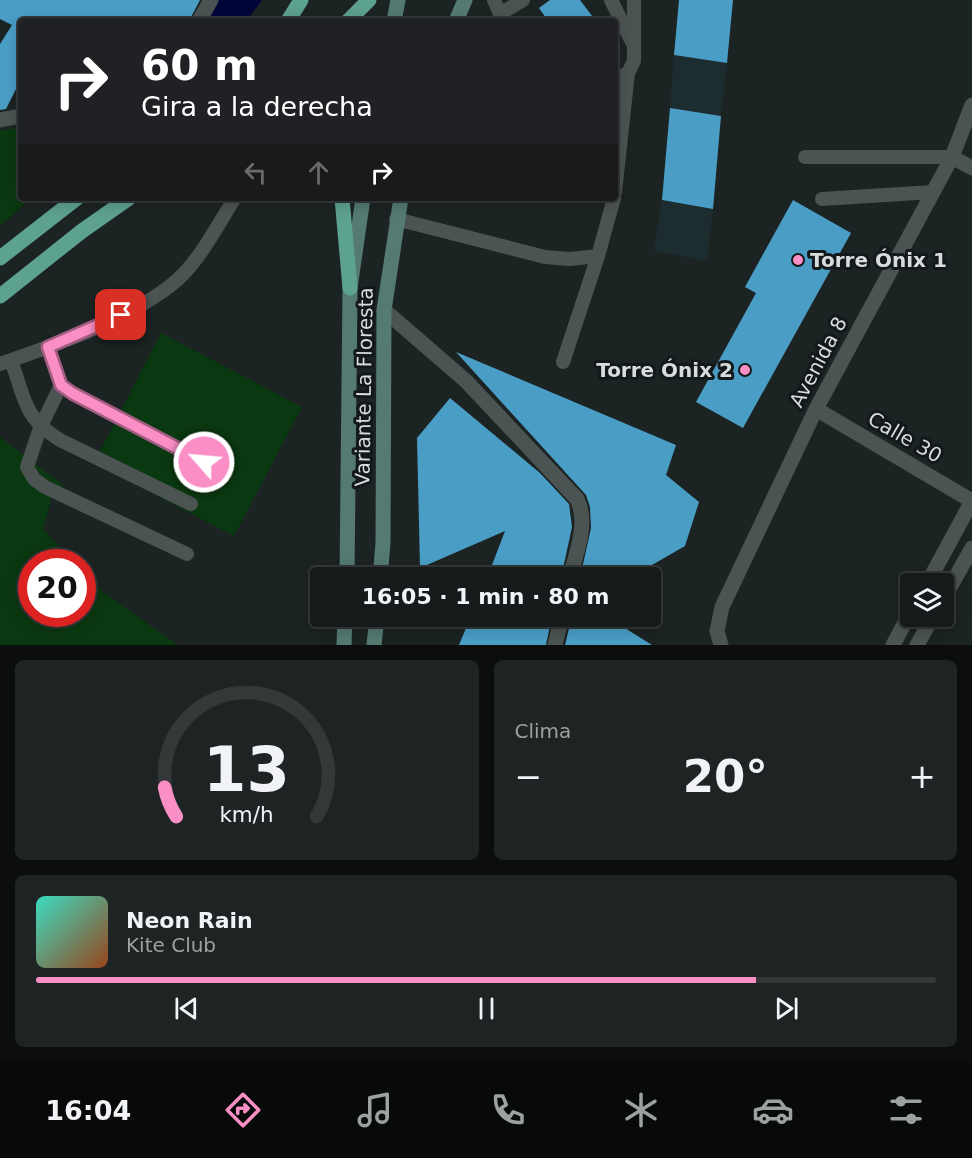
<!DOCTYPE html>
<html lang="es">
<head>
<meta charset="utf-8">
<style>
	body { margin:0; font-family:"DejaVu Sans",sans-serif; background:#1e2323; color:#f1f3f6; height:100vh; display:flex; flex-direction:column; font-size:22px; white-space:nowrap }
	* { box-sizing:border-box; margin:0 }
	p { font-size:20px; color:#9da1a2 }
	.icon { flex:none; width:33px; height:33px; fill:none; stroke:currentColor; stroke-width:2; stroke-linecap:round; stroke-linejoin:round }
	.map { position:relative; height:645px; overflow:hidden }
	.side { display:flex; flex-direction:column; gap:15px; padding:15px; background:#0c0e0e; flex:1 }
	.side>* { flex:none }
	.top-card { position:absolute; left:18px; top:18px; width:600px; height:183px; border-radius:6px; box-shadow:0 3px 15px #0003,0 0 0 2px #343839; background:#202124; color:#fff; overflow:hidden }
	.tools { position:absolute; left:900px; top:573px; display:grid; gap:12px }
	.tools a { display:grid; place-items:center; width:54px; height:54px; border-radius:6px; background:#151a1a; box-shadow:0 3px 15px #0003,0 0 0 2px #343839; font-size:30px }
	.speed { position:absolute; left:18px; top:549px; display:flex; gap:12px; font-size:30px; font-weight:700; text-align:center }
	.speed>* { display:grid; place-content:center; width:78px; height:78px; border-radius:50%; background:#151a1a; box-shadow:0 3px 15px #0003,0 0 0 2px #343839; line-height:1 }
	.speed .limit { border:9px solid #d22; background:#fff; color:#111 }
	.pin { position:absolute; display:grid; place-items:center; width:51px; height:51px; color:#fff; margin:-26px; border-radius:12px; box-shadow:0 3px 9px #0006 }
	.me { position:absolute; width:66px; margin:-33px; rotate:297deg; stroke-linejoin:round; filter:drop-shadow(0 0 4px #0008) }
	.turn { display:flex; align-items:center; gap:21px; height:126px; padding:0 24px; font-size:27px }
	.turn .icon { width:78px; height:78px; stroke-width:2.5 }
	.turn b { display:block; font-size:42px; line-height:51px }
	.lanes { display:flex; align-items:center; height:57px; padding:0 24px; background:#0003; justify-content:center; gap:30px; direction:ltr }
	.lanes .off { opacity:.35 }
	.big { font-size:45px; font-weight:700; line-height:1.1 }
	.side .widget { flex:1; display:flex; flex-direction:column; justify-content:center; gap:9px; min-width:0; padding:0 21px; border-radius:9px; background:#1e2323 }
	.side .dial { align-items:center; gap:0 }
	.dial svg { height:156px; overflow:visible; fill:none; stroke:#343839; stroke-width:7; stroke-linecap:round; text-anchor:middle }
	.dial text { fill:#f1f3f6; stroke:none }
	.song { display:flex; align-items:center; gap:18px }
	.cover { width:72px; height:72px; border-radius:9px; background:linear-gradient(135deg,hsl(170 70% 55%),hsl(20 70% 35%)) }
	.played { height:6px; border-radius:3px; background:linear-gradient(90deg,#fa8fc6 80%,#343839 80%) }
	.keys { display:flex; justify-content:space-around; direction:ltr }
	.heat { display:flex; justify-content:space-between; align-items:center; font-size:33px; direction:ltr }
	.side .tiles { flex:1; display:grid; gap:15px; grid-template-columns:1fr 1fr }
	.widget:last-child { grid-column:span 2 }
	.trip { position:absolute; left:310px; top:567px; width:351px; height:60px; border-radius:6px; background:#151a1a; box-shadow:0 3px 15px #0003,0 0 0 2px #343839; font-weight:700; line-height:60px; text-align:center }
	.dock { display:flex; height:96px; justify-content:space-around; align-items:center; background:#080a0a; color:#9da1a2 }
	.dock .icon { width:42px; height:42px }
	.dock .selected { color:#fa8fc6 }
	.dock b { font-size:27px; color:#f1f3f6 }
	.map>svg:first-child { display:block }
	.built { fill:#1d2c2e }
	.green { fill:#0a3810 }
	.water { fill:#000539 }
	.building { fill:#4a9ec6 }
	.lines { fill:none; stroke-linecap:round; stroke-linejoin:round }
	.service { stroke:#4b5353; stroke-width:14 }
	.minor { stroke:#4b5353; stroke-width:15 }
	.secondary { stroke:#547a72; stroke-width:15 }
	.primary { stroke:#5da190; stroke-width:15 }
	.route-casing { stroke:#a25d81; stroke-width:15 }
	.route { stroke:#fa8fc6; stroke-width:10 }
	.poi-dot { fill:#fa8fc6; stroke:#13191a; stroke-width:2 }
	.labels { text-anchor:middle; stroke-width:6; stroke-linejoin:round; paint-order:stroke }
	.poi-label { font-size:20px; font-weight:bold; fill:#d7dcdc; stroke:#13191a; text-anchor:start }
	.street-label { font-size:20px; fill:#d7dcdc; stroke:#13191a }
</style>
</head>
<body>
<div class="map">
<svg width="972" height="645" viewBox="0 0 972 645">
	<rect width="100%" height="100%" fill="#1c2323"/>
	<path class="built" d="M674,55L727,63L721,116L670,108Z
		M662,200L713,209L707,261L654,251Z"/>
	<path class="green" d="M21,127V198H32L0,226V131Z
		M161,333L302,407L234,536L94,463Z
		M0,437L64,486L52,497L43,529L74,562H32V614H82L83,571L103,592L178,645H0Z"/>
	<path class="water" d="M219,0H262L246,21H207Z"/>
	<path class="building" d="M0,0H200L189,21H21V79L6,109L0,110V44L12,25L0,19Z
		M550,0H580L596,21H548L539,8Z
		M679,0H733L727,63L674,55Z
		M670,108L721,116L713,209L662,200Z
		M793,200L851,233L743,428L696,402L756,293L745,287Z
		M456,352L676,445L666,475L699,502L685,546L638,573L637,578H580L591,528L590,507L586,495Z
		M450,398L540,473L569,504L572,527L561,578H487L505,531L420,568L417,438Z
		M471,616H552L546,645H459Z
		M572,616H624L620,625L652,645H565Z"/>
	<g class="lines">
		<path class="service" d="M494,0L500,14L506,21
			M611,0L632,42
			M500,14L523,0
			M615,80L628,73L634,61V0
			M805,157H952
			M615,192L628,73
			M822,199L933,192
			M396,219L545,257L570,259L598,256L614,198
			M48,347L61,385L72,393L204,462
			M11,360C25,399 23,417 60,440L191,504
			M563,362L598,256
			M0,364C57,344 121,323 170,286C198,265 216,227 235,198
			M61,385L40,428L27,467L34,479L45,487L187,554"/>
		<path class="minor" d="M199,21L211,0
			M0,120L21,116
			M952,157L972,168
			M384,310L466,381L577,499C589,523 576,552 570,578
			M816,409L972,501L927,584
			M944,598L972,548
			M555,645L562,616
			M721,645L717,631L722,607L816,409L952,157L972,105
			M893,645L910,613
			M917,645L933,616"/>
		<path class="secondary" d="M394,21L398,0
			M456,21L465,0
			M347,578L350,288L363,198
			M380,578L383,543L384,310L401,198
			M344,645L345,616
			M374,645L377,616"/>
		<path class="primary" d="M288,21L301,0
			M348,21L369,0
			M342,198L350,288
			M0,258L77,198
			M0,296L82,231L129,198"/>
	</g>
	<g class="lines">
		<g class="route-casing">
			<path id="route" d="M121,315L48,347L61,385L72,393L204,462"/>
		</g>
		<use href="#route" class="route"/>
	</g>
	<g class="poi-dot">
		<circle cx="798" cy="260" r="6"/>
		<circle cx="745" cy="370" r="6"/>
	</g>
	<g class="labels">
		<g class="poi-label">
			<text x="810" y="267">Torre Ónix 1</text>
			<text x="733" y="377" text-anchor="end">Torre Ónix 2</text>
		</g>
		<g class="street-label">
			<text transform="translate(818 362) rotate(-62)" y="7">Avenida 8</text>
			<text transform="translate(364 387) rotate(-89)" y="7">Variante La Floresta</text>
			<text transform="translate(905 437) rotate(30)" y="7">Calle 30</text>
		</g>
	</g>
</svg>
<div class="tools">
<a><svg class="icon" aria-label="layers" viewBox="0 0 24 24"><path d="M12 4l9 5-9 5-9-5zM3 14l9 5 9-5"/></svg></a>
</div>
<div class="speed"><div class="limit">20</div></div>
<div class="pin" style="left:121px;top:315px;background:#d93025"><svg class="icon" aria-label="arrive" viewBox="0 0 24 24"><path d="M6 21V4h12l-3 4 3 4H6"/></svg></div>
<svg class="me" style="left:204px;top:462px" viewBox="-20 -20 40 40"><circle r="17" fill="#fa8fc6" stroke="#fff" stroke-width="3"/><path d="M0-11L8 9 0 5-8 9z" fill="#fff"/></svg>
<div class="trip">16:05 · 1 min · 80 m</div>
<div class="top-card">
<div class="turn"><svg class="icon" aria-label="right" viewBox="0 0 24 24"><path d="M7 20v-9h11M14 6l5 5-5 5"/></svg><div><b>60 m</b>Gira a la derecha</div></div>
<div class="lanes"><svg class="icon off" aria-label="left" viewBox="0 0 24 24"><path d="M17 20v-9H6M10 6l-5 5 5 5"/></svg><svg class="icon off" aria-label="ahead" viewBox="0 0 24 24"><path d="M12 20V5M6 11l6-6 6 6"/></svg><svg class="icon" aria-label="right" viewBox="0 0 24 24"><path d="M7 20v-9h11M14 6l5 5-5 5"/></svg></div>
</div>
</div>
<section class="side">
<div class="tiles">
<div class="widget dial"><svg viewBox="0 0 100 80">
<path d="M14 69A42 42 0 1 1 86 69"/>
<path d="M14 69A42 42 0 0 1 8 54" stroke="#fa8fc6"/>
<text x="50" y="56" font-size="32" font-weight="700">13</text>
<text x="50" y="72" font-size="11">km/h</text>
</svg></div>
<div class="widget"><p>Clima</p>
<div class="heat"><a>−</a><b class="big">20°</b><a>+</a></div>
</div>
<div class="widget">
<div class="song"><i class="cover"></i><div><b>Neon Rain</b><p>Kite Club</p></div></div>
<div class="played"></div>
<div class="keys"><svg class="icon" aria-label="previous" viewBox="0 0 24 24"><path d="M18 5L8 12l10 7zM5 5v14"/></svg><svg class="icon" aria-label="pause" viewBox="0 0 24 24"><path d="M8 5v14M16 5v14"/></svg><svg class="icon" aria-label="next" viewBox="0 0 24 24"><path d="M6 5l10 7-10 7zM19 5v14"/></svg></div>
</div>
</div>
</section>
<nav class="dock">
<b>16:04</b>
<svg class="icon selected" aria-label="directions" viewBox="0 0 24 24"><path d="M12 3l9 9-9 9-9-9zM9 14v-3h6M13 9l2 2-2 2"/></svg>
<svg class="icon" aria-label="music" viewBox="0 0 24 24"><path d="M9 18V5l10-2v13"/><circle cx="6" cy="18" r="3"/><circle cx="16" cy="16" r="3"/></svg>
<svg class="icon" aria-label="phone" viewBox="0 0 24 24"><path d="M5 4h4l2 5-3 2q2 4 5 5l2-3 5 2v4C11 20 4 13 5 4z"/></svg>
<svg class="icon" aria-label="climate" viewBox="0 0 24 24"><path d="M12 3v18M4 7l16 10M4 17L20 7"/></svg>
<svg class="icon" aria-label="car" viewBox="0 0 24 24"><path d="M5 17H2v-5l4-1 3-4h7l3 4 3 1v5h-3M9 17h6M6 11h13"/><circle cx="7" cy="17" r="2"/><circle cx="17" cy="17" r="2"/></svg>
<svg class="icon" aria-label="filters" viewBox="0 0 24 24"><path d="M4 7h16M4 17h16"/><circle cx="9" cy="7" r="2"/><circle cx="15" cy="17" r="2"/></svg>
</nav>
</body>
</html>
